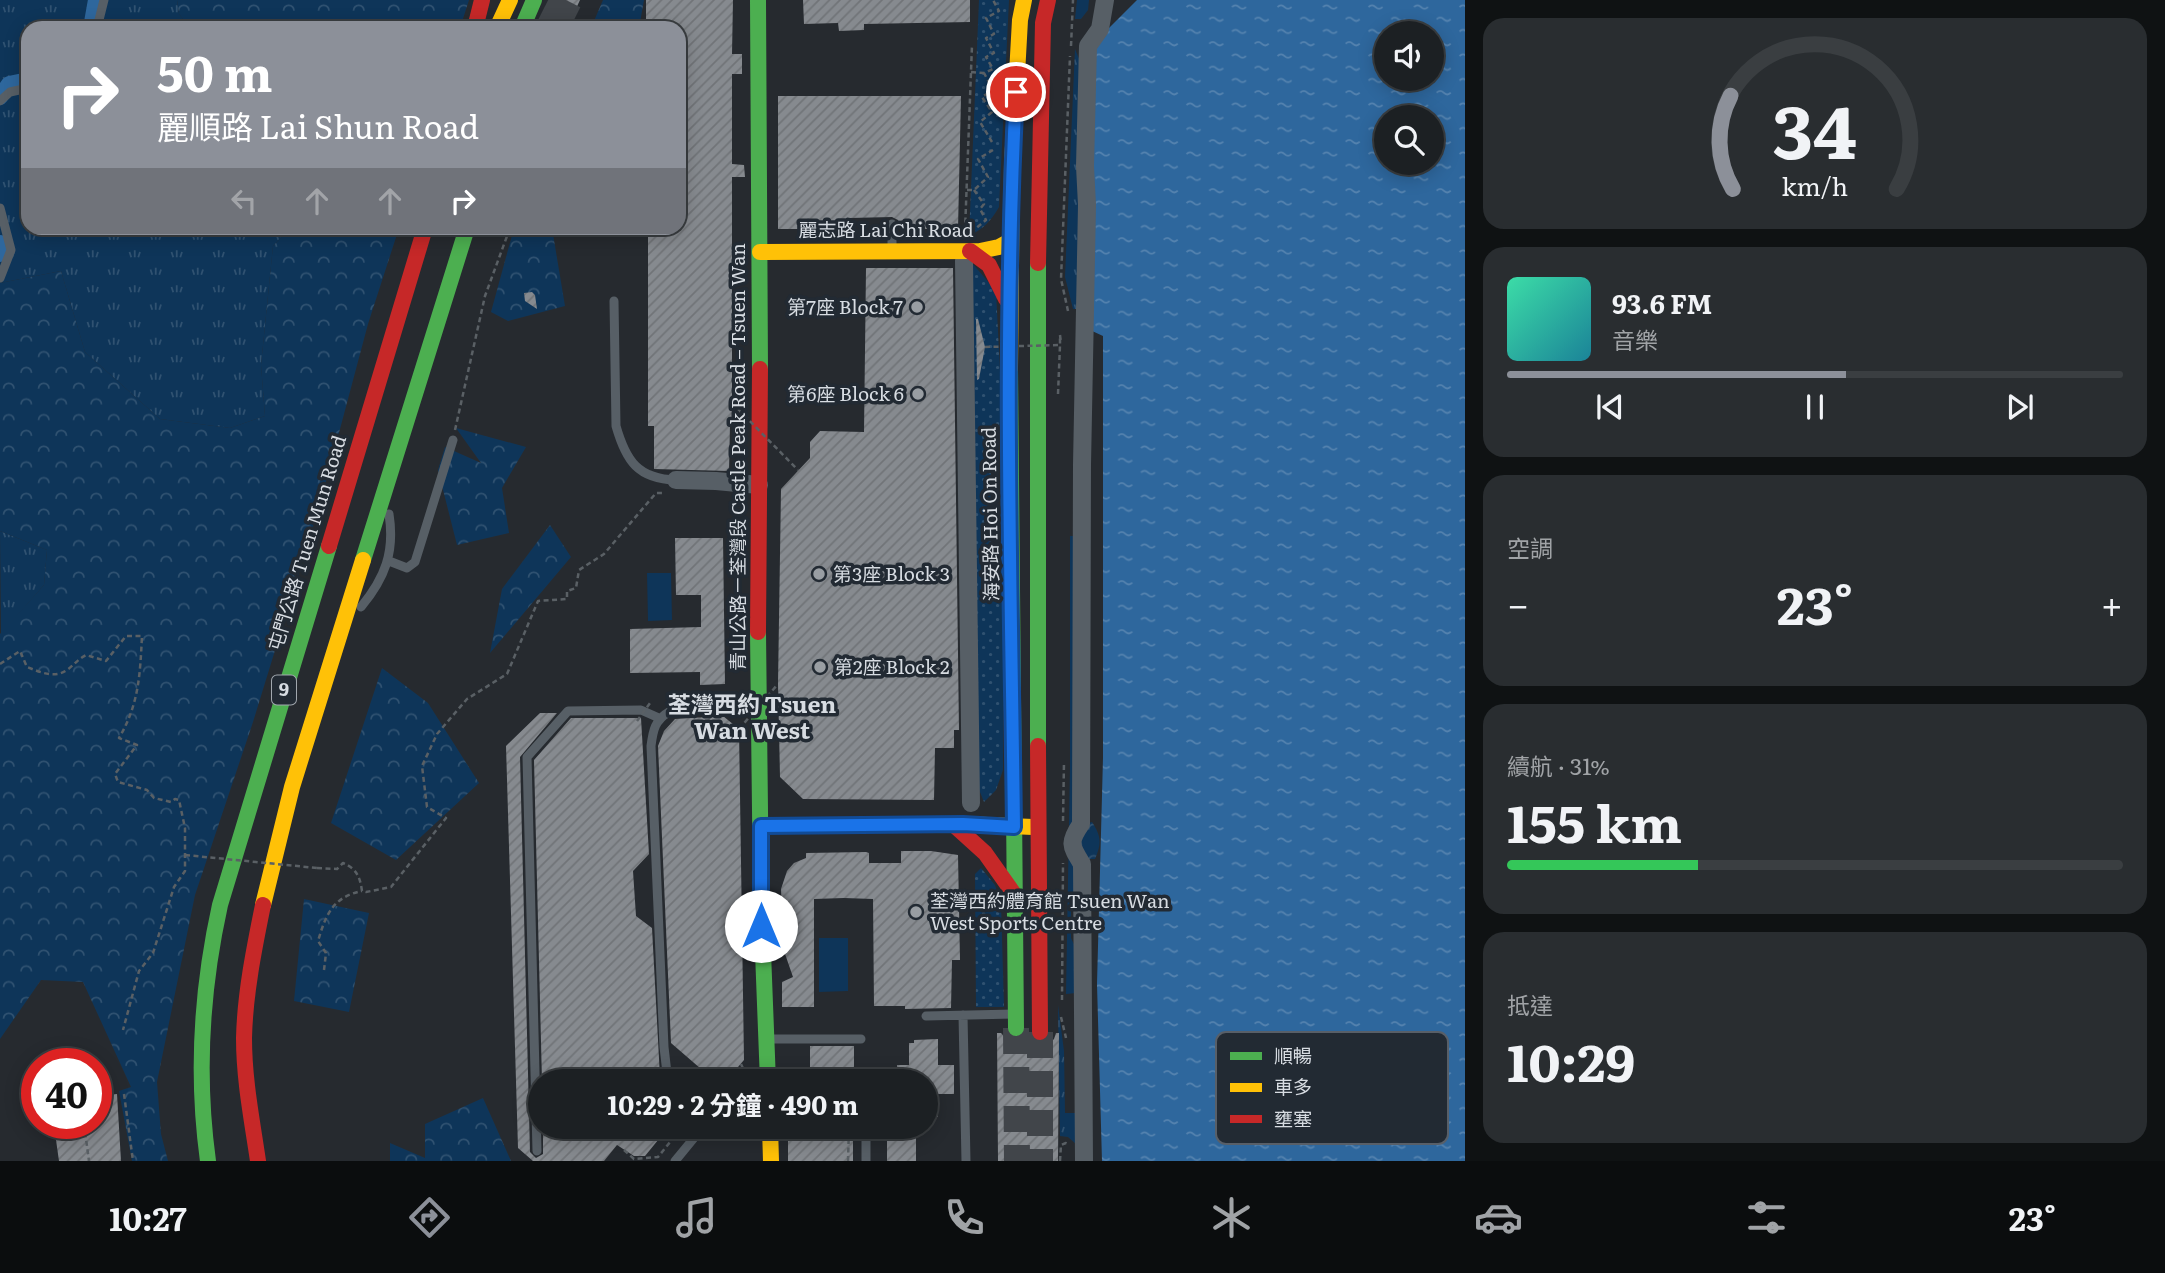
<!DOCTYPE html>
<html lang="zh-TW">
<head>
<meta charset="utf-8">
<style>
	body { margin:0; font-family:Literata,"Noto Sans TC",serif; background:#292d30; color:#f1f3f6; height:100vh; display:flex; flex-direction:column; font-size:26px; white-space:nowrap }
	* { box-sizing:border-box; margin:0 }
	p { font-size:23px; color:#a0a3a6 }
	.icon { flex:none; width:38px; height:38px; fill:none; stroke:currentColor; stroke-width:2; stroke-linecap:round; stroke-linejoin:round }
	.map { position:relative; flex:1; overflow:hidden }
	.drawer { display:flex; flex-direction:column; gap:18px; padding:18px; background:#0f1213; width:700px }
	.drawer>* { flex:none }
	.banner { position:absolute; left:21px; top:21px; width:665px; height:214px; border-radius:21px; box-shadow:0 4px 18px #0003,0 0 0 2px #3a3e41; background:#8c9099; color:#fff; overflow:hidden }
	.fabs { position:absolute; left:1374px; top:21px; display:grid; gap:14px }
	.fabs a { display:grid; place-items:center; width:70px; height:70px; border-radius:50%; background:#1c2023; box-shadow:0 4px 18px #0003,0 0 0 2px #3a3e41; font-size:35px }
	.speed { position:absolute; left:21px; top:1048px; display:flex; gap:14px; font-size:35px; font-weight:700; text-align:center }
	.speed>* { display:grid; place-content:center; width:91px; height:91px; border-radius:50%; background:#1c2023; box-shadow:0 4px 18px #0003,0 0 0 2px #3a3e41; line-height:1 }
	.speed .limit { border:10px solid #d22; background:#fff; color:#111 }
	.pin { position:absolute; display:grid; place-items:center; width:60px; height:60px; color:#fff; margin:-30px; border:4px solid #fff; border-radius:50%; box-shadow:0 2px 7px #0007 }
	.me { position:absolute; width:77px; margin:-38px; rotate:0deg; stroke-linejoin:round; filter:drop-shadow(0 0 5px #0008) }
	.turn { display:flex; align-items:center; gap:24px; height:147px; padding:0 21px; font-size:32px }
	.turn .icon { width:91px; height:91px; stroke-width:2.5 }
	.turn b { display:block; font-size:49px; line-height:60px }
	.lanes { display:flex; align-items:center; height:66px; padding:0 21px; background:#0003; justify-content:center; gap:35px; direction:ltr }
	.lanes .off { opacity:.35 }
	.big { font-size:52px; font-weight:700; line-height:1.1 }
	.drawer .card { flex:1; display:flex; flex-direction:column; justify-content:center; gap:10px; min-width:0; padding:0 24px; border-radius:21px; background:#292d30 }
	.drawer .dial { align-items:center; gap:0 }
	.dial svg { height:182px; overflow:visible; fill:none; stroke:#3a3e41; stroke-width:7; stroke-linecap:round; text-anchor:middle }
	.dial text { fill:#f1f3f6; stroke:none }
	.song { display:flex; align-items:center; gap:21px }
	.cover { width:84px; height:84px; border-radius:10px; background:linear-gradient(135deg,hsl(160 70% 55%),hsl(190 70% 35%)) }
	.played { height:7px; border-radius:4px; background:linear-gradient(90deg,#8c9099 55%,#3a3e41 55%) }
	.keys { display:flex; justify-content:space-around; direction:ltr }
	.heat { display:flex; justify-content:space-between; align-items:center; font-size:38px; direction:ltr }
	.charge { height:10px; border-radius:5px; background:linear-gradient(90deg,#34c759 31%,#3a3e41 0) }
	.trip { position:absolute; left:528px; top:1069px; width:410px; height:70px; border-radius:35px; background:#1c2023; box-shadow:0 4px 18px #0003,0 0 0 2px #3a3e41; font-weight:700; line-height:70px; text-align:center }
	.tabs { display:flex; height:112px; justify-content:space-around; align-items:center; background:#0b0d0e; color:#a0a3a6 }
	.tabs .icon { width:49px; height:49px }
	.tabs .selected { color:#8c9099 }
	.tabs b { font-size:32px; color:#f1f3f6 }
	main { display:flex; flex:1; min-height:0 }
	.map>svg:first-child { display:block }
	.grass { fill:url(#grass-tufts) }
	.forest { fill:url(#forest-crowns) }
	.park { fill:url(#park-dots) }
	.pitch { fill:#0e3559 }
	.water { fill:url(#water-ripples); fill-rule:evenodd }
	.lines { fill:none; stroke-linecap:round; stroke-linejoin:round }
	.canal { stroke:#2e679d; stroke-width:16 }
	.building { fill:url(#building-hatch) }
	.primary-tunnel { stroke:#41454a; stroke-width:26; stroke-dasharray:26 13; stroke-linecap:butt }
	.highway-tunnel { stroke:#41454a; stroke-width:32; stroke-dasharray:32 16; stroke-linecap:butt }
	.path { stroke:#5a6065; stroke-width:2.5; stroke-dasharray:5 3.5; stroke-linecap:butt }
	.lane { stroke:#575f66; stroke-width:9 }
	.street { stroke:#575f66; stroke-width:18 }
	.fast { stroke:#4caf50; stroke-width:16 }
	.slow { stroke:#ffc107; stroke-width:16 }
	.jam { stroke:#c62828; stroke-width:16 }
	.path-bridge { stroke:#5a6065; stroke-width:2.5; stroke-dasharray:5 3.5; stroke-linecap:butt }
	.route-casing { stroke:#114b97; stroke-width:18 }
	.route { stroke:#1a73e8; stroke-width:12 }
	.poi-dot { fill:#999ea3; stroke:#222a33; stroke-width:2.5 }
	.labels { text-anchor:middle; stroke-width:7; stroke-linejoin:round; paint-order:stroke }
	.shield { fill:#222a33; stroke:#a1a7ae; stroke-width:2 }
	.shield-label { font-size:18px; font-weight:bold; fill:#d7dce2 }
	.street-label { font-size:19px; fill:#d7dce2; stroke:#222a33 }
	.poi-label { font-size:19px; fill:#d7dce2; stroke:#222a33; text-anchor:start }
	.quarter-label { font-size:23px; font-weight:bold; fill:#d7dce2; stroke:#222a33 }
	.key { fill:#222a33; stroke:#585f68; stroke-width:2 }
	.key-label { font-size:19px; fill:#d7dce2 }
</style>
</head>
<body>
<main>
<div class="map">
<svg width="1465" height="1161" viewBox="0 0 1465 1161">
	<defs>
		<pattern id="grass-tufts" width="24" height="20" patternUnits="userSpaceOnUse" patternTransform="scale(1.75)"><rect width="24" height="20" fill="#0e3559"/><path d="M3 7l-1-3M5 7V3M7 7l1-3M15 17l-1-3M17 17v-4M19 17l1-3" fill="none" stroke="#305271"/></pattern>
		<pattern id="forest-crowns" width="20" height="18" patternUnits="userSpaceOnUse" patternTransform="scale(1.75)"><rect width="20" height="18" fill="#0e3559"/><path d="M2 6a3 3 0 1 1 6 0M12 15a3 3 0 1 1 6 0" fill="none" stroke="#305271"/></pattern>
		<pattern id="park-dots" width="8" height="8" patternUnits="userSpaceOnUse" patternTransform="scale(1.75)"><rect width="8" height="8" fill="#0e3559"/><path d="M2 2h.1M6 6h.1" fill="none" stroke="#305271" stroke-width="1.8" stroke-linecap="round"/></pattern>
		<pattern id="water-ripples" width="26" height="14" patternUnits="userSpaceOnUse" patternTransform="scale(1.75)"><rect width="26" height="14" fill="#2e679d"/><path d="M2 4q2-2 4 0t4 0M15 11q2-2 4 0t4 0" fill="none" stroke="#5583af"/></pattern>
		<pattern id="building-hatch" width="6" height="6" patternUnits="userSpaceOnUse" patternTransform="scale(1.75)"><rect width="6" height="6" fill="#868a8f"/><path d="M-1 1l2-2M0 6l6-6M5 7l2-2" fill="none" stroke="#717478"/></pattern>
	</defs>
	<rect width="100%" height="100%" fill="#262a2f"/>
	<path class="grass" d="M0,0H177L179,14L190,28H28V228H290L273,246L261,365L265,416L230,428L160,419L85,352L61,271L0,283Z
		M1077,0H1089L1088,10L1081,19H1075Z
		M1075,49L1080,61L1081,309H1073L1065,277Z
		M0,531L47,550L44,585L1,634Z
		M1070,536H1077L1078,889L1071,899V938L1078,953L1076,993L1066,994L1070,768Z
		M1058,1005L1064,1051L1065,1113H1077L1076,1144L1068,1137L1060,1136Z"/>
	<path class="forest" d="M177,0H469L460,28H190L179,14Z
		M603,0H644L639,28H591Z
		M290,228H399L368,324L320,504L253,722L195,895L157,1082L161,1134L168,1161H132L119,1091L131,1087L83,982L41,980L0,1039V634L44,585L47,550L0,531V283L61,271L85,352L160,419L230,428L265,416L261,365L273,246Z
		M514,228H562L553,234L565,306L508,321L491,312Z
		M456,428L526,447L502,488L509,533L457,545L438,470L445,447L481,463Z
		M550,525L571,557L490,653L502,589Z
		M382,668L428,703L479,783L396,860L331,823Z
		M1092,822C1101,836 1102,843 1095,859H1079L1078,834L1085,824Z
		M304,899L369,913L349,1012L294,1001Z
		M483,1098L511,1161H390V1143L425,1158V1124Z"/>
	<path class="park" d="M979,0H1009L999,207C991,221 983,229 969,236Z
		M972,263L996,291L1002,413L991,465L990,533L995,564L1003,574V770L996,790L984,802L978,787Z
		M981,868L995,885L1001,904L1004,1007H976L975,874Z"/>
	<path class="pitch" d="M647,573H671L672,620L648,621Z
		M848,938V991L819,992V938Z"/>
	<path class="water" d="M1137,0H1465V1161H1102L1097,984L1103,758V336L1090,330L1092,45ZM1386,33H1432V79H1386ZM1386,117H1432V163H1386Z"/>
	<g class="lines">
		<path class="canal" d="M91,28L96,0
			M0,97L9,84L28,80
			M0,243L2,252L0,254"/>
	</g>
	<path class="building" d="M552,0H580L567,28H542Z
		M646,0H733L732,54H742V74H732V164L744,165L745,177H732V425H730L729,471L654,469V426H648V228H679V28H646Z
		M803,0H970V22L864,24V30L839,31L838,23L804,24Z
		M778,96H961L958,229H899L898,220L892,217L850,218V229H778Z
		M866,268H953L959,730H954V748H935L934,800L803,799L780,777L778,684L781,489L810,458V442L820,431L864,432Z
		M532,292L535,295L537,309L525,301L524,293Z
		M976,319H978L985,347L979,379L977,380Z
		M675,538H723L725,684L700,685V672L630,673V629L701,627V595H676Z
		M540,713H557L520,757L530,1152L536,1158L543,1154V1127H656L663,1134L645,1156H634L617,1145L604,1161H533L518,1148L506,746Z
		M723,716L739,729L744,1060L733,1073L708,1075L671,1043L658,746L664,731L675,719Z
		M571,718H641L649,854L633,871L636,916L652,928L660,1077L658,1082H542L534,760Z
		M901,851H931L958,855L960,960H952L951,1008L905,1009V1006H874L873,899L844,898L814,899V1007H782V982L793,977L784,951L790,926L782,920L781,889L787,871L794,863L806,858V853L866,852L869,853V863H901Z
		M997,1033H1001L1009,1042L1017,1044L1026,1039L1033,1046L1041,1048L1048,1045L1054,1039L1056,1033H1059L1058,1161H998Z
		M938,1039V1065H954V1094H938V1117H926V1082H897V1065H909V1043H914V1040Z
		M810,1046H854V1082H838V1072H810Z
		M117,1094L121,1161H59L54,1126L96,1124V1096Z
		M788,1127H853V1161H788Z
		M904,1130L916,1131V1161H887V1138L894,1134H904Z"/>
	<g class="lines">
		<path class="primary-tunnel" d="M1016,1028L1017,1161
			M1040,1032V1161"/>
		<path class="highway-tunnel" d="M552,28L566,0"/>
		<path class="path" d="M1071,46L1073,0
			M971,72L984,73
			M992,142L980,122L992,112L982,97L993,90L984,73L993,69L986,57L994,53L986,38L994,34L986,18L999,11L993,0
			M967,190H974L988,177L978,159L993,150
			M974,190L984,204L980,209L986,220L974,230
			M965,231L972,45
			M1068,311L1061,279L1070,56
			M1060,335L1061,343
			M1058,394L1060,345
			M455,430L485,296L510,228
			M0,664L20,651L27,667C40,672 54,679 67,670C74,665 78,659 86,655L106,661L126,636H142C140,675 139,704 119,738L137,745L115,774L118,782L147,790L154,798L171,802L175,799L179,800L185,828V871L174,887L153,953L139,971L123,1030
			M1063,821L1064,762
			M317,868L337,869L343,863C357,869 360,877 362,891L366,892L391,887L446,818L427,807L422,766L437,734L467,699L507,674L538,601L567,599V591L576,588L579,570L604,554L656,493H665
			M324,970L326,953L318,941C326,914 333,897 362,891
			M1062,1000L1063,863
			M1061,1017L1066,1038
			M785,1077H838
			M124,1094L133,1161
			M84,1124L89,1161
			M624,1150L634,1159L658,1157L679,1131V1127
			M848,1161L849,1127
			M1060,1161L1061,1145L1066,1143L1068,1144"/>
		<path class="lane" d="M97,28L104,0
			M0,101L10,92L28,88
			M0,208L11,250L0,278
			M892,249V224
			M614,301L616,426C626,461 638,479 676,480
			M389,561L407,568L415,562L453,440
			M361,607C385,578 395,552 389,514
			M963,1015L966,1161
			M926,1016L1014,1014
			M769,1039H861
			M866,1081V1082
			M668,1082L664,1047L651,746C653,730 655,720 669,712L757,707
			M673,1082L684,1077L696,1082
			M866,1134L888,1131L891,1127
			M537,1151L527,757L568,711L641,710L659,718
			M675,1161L703,1127
			M866,1161V1127"/>
		<path class="street" d="M964,261L971,803
			M676,480L716,481L759,485
			M1084,1161L1082,864C1071,846 1068,843 1081,824L1082,465L1087,205L1085,166L1088,46L1100,29L1105,0"/>
		<path class="fast" d="M758,0L760,369
			M522,28L534,0
			M1038,263V746
			M1010,368L1016,1028
			M363,560L467,228
			M758,632L761,900L768,1082
			M208,1161C196,1074 201,991 220,905L329,546"/>
		<path class="slow" d="M497,28L510,0
			M760,252L980,251L999,247L1010,241
			M1010,368L1012,164L1020,20L1024,0
			M761,826L963,824L1033,827
			M263,905L292,787L363,560
			M770,1127L771,1161"/>
		<path class="jam" d="M475,28L482,0
			M970,251L989,265L1006,299
			M1038,263L1043,23L1048,0
			M329,546L425,228
			M758,632L760,369
			M1038,746L1040,1032
			M953,824L985,853L1014,894
			M258,1161C252,1120 244,1080 244,1038C245,994 254,949 263,905"/>
		<path class="path-bridge" d="M985,347L1060,345V335
			M732,403L798,470
			M637,721L650,703
			M739,729L778,684
			M185,855L317,868
			M741,1064L749,1082"/>
	</g>
	<g class="lines">
		<g class="route-casing">
			<path id="route" d="M761,926V826L963,824L1014,827C1011,582 1003,337 1016,92"/>
		</g>
		<use href="#route" class="route"/>
	</g>
	<g class="poi-dot">
		<circle cx="917" cy="307" r="7"/>
		<circle cx="918" cy="394" r="7"/>
		<circle cx="819" cy="574" r="7"/>
		<circle cx="820" cy="667" r="7"/>
		<circle cx="916" cy="912" r="7"/>
	</g>
	<g class="labels">
		<rect class="shield" x="272" y="675.5" width="24" height="29" rx="5"/>
		<g class="shield-label">
			<text x="284" y="696">9</text>
		</g>
		<g class="street-label">
			<text x="886" y="237">麗志路 Lai Chi Road</text>
			<text transform="translate(738 457) rotate(-90)" y="7">青山公路－荃灣段 Castle Peak Road – Tsuen Wan</text>
			<text transform="translate(990 514) rotate(-91)" y="7">海安路 Hoi On Road</text>
			<text transform="translate(307 543) rotate(-73)" y="7">屯門公路 Tuen Mun Road</text>
		</g>
		<g class="poi-label">
			<text x="903" y="314" text-anchor="end">第7座 Block 7</text>
			<text x="904" y="401" text-anchor="end">第6座 Block 6</text>
			<text x="833" y="581">第3座 Block 3</text>
			<text x="834" y="674">第2座 Block 2</text>
			<text x="930" y="908">荃灣西約體育館 Tsuen Wan<tspan x="930" dy="22">West Sports Centre</tspan></text>
		</g>
		<g class="quarter-label">
			<text x="752" y="713">荃灣西約 Tsuen<tspan x="752" dy="26">Wan West</tspan></text>
		</g>
	</g>
	<rect x="1216" y="1032" width="232" height="112" rx="10" class="key"/>
	<rect x="1230" y="1052" width="32" height="8" fill="#4caf50"/>
	<rect x="1230" y="1083" width="32" height="9" fill="#ffc107"/>
	<rect x="1230" y="1115" width="32" height="8" fill="#c62828"/>
	<g class="key-label">
		<text x="1274" y="1063">順暢</text>
		<text x="1274" y="1094">車多</text>
		<text x="1274" y="1126">壅塞</text>
	</g>
</svg>
<div class="fabs">
<a><svg class="icon" aria-label="sound" viewBox="0 0 24 24"><path d="M4 9h4l5-4v14l-5-4H4zM17 9q2 3 0 6"/></svg></a>
<a><svg class="icon" aria-label="search" viewBox="0 0 24 24"><circle cx="10" cy="10" r="6"/><path d="M15 15l6 6"/></svg></a>
</div>
<div class="speed"><div class="limit">40</div></div>
<div class="pin" style="left:1016px;top:92px;background:#d93025"><svg class="icon" aria-label="arrive" viewBox="0 0 24 24"><path d="M6 21V4h12l-3 4 3 4H6"/></svg></div>
<svg class="me" style="left:761px;top:926px" viewBox="-20 -20 40 40"><circle r="19" fill="#fff"/><path d="M0-13L10 11 0 6-10 11z" fill="#1a73e8"/></svg>
<div class="trip">10:29 · 2 分鐘 · 490 m</div>
<div class="banner">
<div class="turn"><svg class="icon" aria-label="right" viewBox="0 0 24 24"><path d="M7 20v-9h11M14 6l5 5-5 5"/></svg><div><b>50 m</b>麗順路 Lai Shun Road</div></div>
<div class="lanes"><svg class="icon off" aria-label="left" viewBox="0 0 24 24"><path d="M17 20v-9H6M10 6l-5 5 5 5"/></svg><svg class="icon off" aria-label="ahead" viewBox="0 0 24 24"><path d="M12 20V5M6 11l6-6 6 6"/></svg><svg class="icon off" aria-label="ahead" viewBox="0 0 24 24"><path d="M12 20V5M6 11l6-6 6 6"/></svg><svg class="icon" aria-label="right" viewBox="0 0 24 24"><path d="M7 20v-9h11M14 6l5 5-5 5"/></svg></div>
</div>
</div>
<section class="drawer">
<div class="card dial"><svg viewBox="0 0 100 80">
<path d="M14 69A42 42 0 1 1 86 69"/>
<path d="M14 69A42 42 0 0 1 13 28" stroke="#8c9099"/>
<text x="50" y="56" font-size="32" font-weight="700">34</text>
<text x="50" y="72" font-size="11">km/h</text>
</svg></div>
<div class="card">
<div class="song"><i class="cover"></i><div><b>93.6 FM</b><p>音樂</p></div></div>
<div class="played"></div>
<div class="keys"><svg class="icon" aria-label="previous" viewBox="0 0 24 24"><path d="M18 5L8 12l10 7zM5 5v14"/></svg><svg class="icon" aria-label="pause" viewBox="0 0 24 24"><path d="M8 5v14M16 5v14"/></svg><svg class="icon" aria-label="next" viewBox="0 0 24 24"><path d="M6 5l10 7-10 7zM19 5v14"/></svg></div>
</div>
<div class="card"><p>空調</p>
<div class="heat"><a>−</a><b class="big">23°</b><a>+</a></div>
</div>
<div class="card"><p>續航 · 31%</p><b class="big">155 km</b><div class="charge"></div></div>
<div class="card"><p>抵達</p><b class="big">10:29</b></div>
</section>
</main>
<nav class="tabs">
<b>10:27</b>
<svg class="icon selected" aria-label="directions" viewBox="0 0 24 24"><path d="M12 3l9 9-9 9-9-9zM9 14v-3h6M13 9l2 2-2 2"/></svg>
<svg class="icon" aria-label="music" viewBox="0 0 24 24"><path d="M9 18V5l10-2v13"/><circle cx="6" cy="18" r="3"/><circle cx="16" cy="16" r="3"/></svg>
<svg class="icon" aria-label="phone" viewBox="0 0 24 24"><path d="M5 4h4l2 5-3 2q2 4 5 5l2-3 5 2v4C11 20 4 13 5 4z"/></svg>
<svg class="icon" aria-label="climate" viewBox="0 0 24 24"><path d="M12 3v18M4 7l16 10M4 17L20 7"/></svg>
<svg class="icon" aria-label="car" viewBox="0 0 24 24"><path d="M5 17H2v-5l4-1 3-4h7l3 4 3 1v5h-3M9 17h6M6 11h13"/><circle cx="7" cy="17" r="2"/><circle cx="17" cy="17" r="2"/></svg>
<svg class="icon" aria-label="filters" viewBox="0 0 24 24"><path d="M4 7h16M4 17h16"/><circle cx="9" cy="7" r="2"/><circle cx="15" cy="17" r="2"/></svg>
<b>23°</b>
</nav>
</body>
</html>
